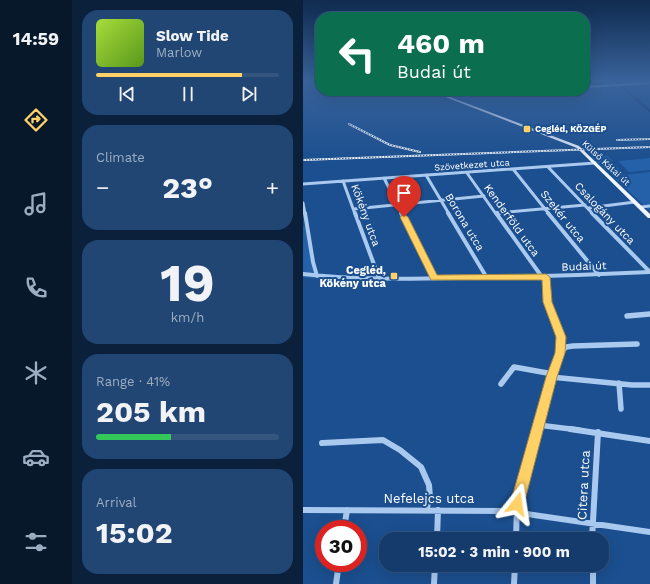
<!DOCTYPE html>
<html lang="en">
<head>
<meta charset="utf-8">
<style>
	body { margin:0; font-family:"Work Sans",sans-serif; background:#214673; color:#f1f3f6; height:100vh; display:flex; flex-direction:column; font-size:15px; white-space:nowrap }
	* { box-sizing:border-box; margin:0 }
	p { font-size:13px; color:#9dadc1 }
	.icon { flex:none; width:22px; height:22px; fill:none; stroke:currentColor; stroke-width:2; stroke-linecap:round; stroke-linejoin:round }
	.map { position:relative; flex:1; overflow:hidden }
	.details { display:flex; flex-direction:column; gap:10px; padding:10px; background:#0b203b; width:231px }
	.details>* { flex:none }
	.guide { position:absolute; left:12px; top:12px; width:275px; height:84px; border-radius:16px; box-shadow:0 4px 16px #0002,0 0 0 1px #33557e; background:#0b6e4f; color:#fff; overflow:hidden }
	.speed { position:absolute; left:12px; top:520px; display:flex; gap:8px; font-size:20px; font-weight:700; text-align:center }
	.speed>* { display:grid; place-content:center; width:52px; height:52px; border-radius:50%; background:#143b6b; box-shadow:0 4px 16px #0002,0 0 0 1px #33557e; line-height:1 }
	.speed .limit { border:6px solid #d22; background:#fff; color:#111 }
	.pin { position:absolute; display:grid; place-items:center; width:34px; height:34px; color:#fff; margin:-41px -17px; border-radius:50% 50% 50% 0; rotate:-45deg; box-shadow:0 0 4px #0007 }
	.pin .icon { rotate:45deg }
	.me { position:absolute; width:44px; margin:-22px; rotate:15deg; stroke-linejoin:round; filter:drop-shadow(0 0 3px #0008) }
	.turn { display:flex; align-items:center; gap:14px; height:84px; padding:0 16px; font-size:18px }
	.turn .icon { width:52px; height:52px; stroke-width:2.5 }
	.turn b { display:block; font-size:28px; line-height:34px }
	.big { font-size:30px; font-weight:700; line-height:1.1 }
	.details .tile { flex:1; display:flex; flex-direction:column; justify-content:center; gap:6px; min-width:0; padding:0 14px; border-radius:16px; background:#214673 }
	.details .dial { align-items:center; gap:0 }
	.dial b { font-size:52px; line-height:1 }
	.song { display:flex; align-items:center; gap:12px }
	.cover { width:48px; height:48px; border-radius:6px; background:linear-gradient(135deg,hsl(80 70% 55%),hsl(90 70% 35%)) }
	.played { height:4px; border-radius:2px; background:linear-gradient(90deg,#ffd166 80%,#33557e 80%) }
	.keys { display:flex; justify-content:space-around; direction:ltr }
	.heat { display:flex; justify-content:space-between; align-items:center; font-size:22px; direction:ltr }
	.charge { height:6px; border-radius:3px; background:linear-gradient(90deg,#34c759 41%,#33557e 0) }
	.trip { position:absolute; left:76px; top:532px; width:230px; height:40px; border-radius:16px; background:#143b6b; box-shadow:0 4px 16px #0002,0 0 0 1px #33557e; font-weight:700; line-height:40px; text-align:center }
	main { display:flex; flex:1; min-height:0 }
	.tabs { display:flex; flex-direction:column; width:72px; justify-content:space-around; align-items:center; background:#08182b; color:#9dadc1 }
	.tabs .icon { width:28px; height:28px }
	.tabs .active { color:#ffd166 }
	.tabs b { font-size:18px; color:#f1f3f6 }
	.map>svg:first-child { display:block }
	.green { fill:#2461a8 }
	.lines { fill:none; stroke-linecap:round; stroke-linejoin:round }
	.canal { stroke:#123a6d; stroke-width:2.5 }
	.minor-far4 { stroke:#a9c9ee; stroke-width:2.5 }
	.minor-far3 { stroke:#a9c9ee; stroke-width:3 }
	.minor-far2 { stroke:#a9c9ee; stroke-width:4 }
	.minor-far1 { stroke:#a9c9ee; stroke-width:5.5 }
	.minor { stroke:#a9c9ee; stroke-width:6 }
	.major { fill:#f0f6ff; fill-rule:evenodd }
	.rail-casing { stroke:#fff; stroke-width:2 }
	.rail { stroke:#1b4f8f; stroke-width:1; stroke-dasharray:1.5; stroke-linecap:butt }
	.route { fill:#ffd166; stroke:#a68842 }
	.poi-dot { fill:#ffd166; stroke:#1b4f8f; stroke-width:1.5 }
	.labels { text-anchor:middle; stroke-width:4; stroke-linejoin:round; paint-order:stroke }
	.far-poi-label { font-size:9px; font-weight:bold; fill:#fff; stroke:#1b4f8f; text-anchor:start }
	.far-street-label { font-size:9px; fill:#fff; stroke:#1b4f8f }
	.street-label { font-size:11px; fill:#fff; stroke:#1b4f8f }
	.poi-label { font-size:11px; font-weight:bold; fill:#fff; stroke:#1b4f8f; text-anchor:end }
	.near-street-label { font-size:13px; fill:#fff; stroke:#1b4f8f }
</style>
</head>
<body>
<main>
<nav class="tabs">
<b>14:59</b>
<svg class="icon active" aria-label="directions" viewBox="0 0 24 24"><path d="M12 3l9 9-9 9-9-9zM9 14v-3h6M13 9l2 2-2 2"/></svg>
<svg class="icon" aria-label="music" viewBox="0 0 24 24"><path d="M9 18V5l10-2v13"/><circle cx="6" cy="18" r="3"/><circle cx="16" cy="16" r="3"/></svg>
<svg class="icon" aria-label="phone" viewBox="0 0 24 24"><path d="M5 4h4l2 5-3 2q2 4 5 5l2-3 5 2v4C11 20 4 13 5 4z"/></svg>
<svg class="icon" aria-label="climate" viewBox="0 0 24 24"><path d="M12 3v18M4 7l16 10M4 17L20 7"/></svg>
<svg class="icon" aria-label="car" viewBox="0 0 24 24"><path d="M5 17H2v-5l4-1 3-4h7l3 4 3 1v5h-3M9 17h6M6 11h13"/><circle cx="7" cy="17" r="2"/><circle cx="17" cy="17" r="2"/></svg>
<svg class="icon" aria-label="filters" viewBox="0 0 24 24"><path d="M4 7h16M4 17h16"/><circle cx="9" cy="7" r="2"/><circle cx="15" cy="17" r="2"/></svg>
</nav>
<section class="details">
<div class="tile">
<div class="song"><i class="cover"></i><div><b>Slow Tide</b><p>Marlow</p></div></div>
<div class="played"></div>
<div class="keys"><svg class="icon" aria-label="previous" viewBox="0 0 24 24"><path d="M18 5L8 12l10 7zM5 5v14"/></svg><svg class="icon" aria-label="pause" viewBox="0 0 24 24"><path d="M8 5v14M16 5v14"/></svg><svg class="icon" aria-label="next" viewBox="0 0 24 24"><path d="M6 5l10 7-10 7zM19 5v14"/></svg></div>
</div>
<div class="tile"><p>Climate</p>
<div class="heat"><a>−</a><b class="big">23°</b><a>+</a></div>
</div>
<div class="tile dial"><b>19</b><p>km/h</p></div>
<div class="tile"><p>Range · 41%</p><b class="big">205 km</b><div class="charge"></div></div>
<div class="tile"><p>Arrival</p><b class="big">15:02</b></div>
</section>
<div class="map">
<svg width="347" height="584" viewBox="0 0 347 584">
	<rect width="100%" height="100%" fill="#1b4f8f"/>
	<path class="green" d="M288,156H305L321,175L347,172V211Z
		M347,158V170L326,172L315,161Z
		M0,226H2L12,279L0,277Z"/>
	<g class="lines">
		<path class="canal" d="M312,81L347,111"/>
		<path class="minor-far4" d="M282,87L347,83
			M140,96L148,93L199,91"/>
		<path class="minor-far3" d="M245,167L290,214
			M210,169L246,214
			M164,173L193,214
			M123,175L146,214
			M81,178L99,214
			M40,181L52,214
			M0,184L292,163
			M0,203L2,214
			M338,207L347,206
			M285,208L332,202
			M51,209L181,196
			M193,213L282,205"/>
		<path class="minor-far2" d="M2,213L10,262L14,276
			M52,213L76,278
			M98,213L131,278
			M145,213L184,278
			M193,213L239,277
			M193,213H197
			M245,213L296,275
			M289,213L347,272
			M0,274C53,280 105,279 158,278C221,277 284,275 347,272
			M243,277L245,302L247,309"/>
		<path class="minor-far1" d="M324,316L347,314
			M257,353L263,347L270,346L334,344
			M248,377L329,385H347
			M316,383L318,409
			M198,384L211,367L250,374
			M235,425L276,430
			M234,430L248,377L257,353L258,337L247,308"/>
		<path class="minor" d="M267,429L347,441
			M19,443L80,440L97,450L118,467L126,485L127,497L123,510
			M0,510L203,511L347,532
			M41,529L44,510
			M134,539L135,510
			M213,539L214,504L234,429
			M289,539L295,432
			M290,565V584
			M33,584L36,563
			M131,584L132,565
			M211,584L212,565"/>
		<path class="major" d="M127,91H131L276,146L347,214V218H345L274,148Z"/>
		<g class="rail-casing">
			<path id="rail" d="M46,124L87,145L117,152
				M314,140L347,139
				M0,160L347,147"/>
		</g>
		<use href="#rail" class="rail"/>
	</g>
	<linearGradient id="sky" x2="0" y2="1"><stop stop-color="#0f2b4f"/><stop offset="0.5" stop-color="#39639b"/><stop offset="1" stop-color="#39639b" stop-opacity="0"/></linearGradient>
	<rect width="347" height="162" fill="url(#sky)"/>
	<path class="route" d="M101,214L105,217L134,275L243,274L247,277L249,302L263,337L262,353L254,377L221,504L219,508L214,510L209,508L207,504L243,377L252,353L253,337L240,302L239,280H128L97,217Z"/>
	<g class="poi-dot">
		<rect x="220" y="125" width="8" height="8" rx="2"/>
		<rect x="87" y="272" width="8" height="8" rx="2"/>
	</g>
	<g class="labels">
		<g class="far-poi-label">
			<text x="232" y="132">Cegléd, KÖZGÉP</text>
		</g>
		<g class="far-street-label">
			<text transform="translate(303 163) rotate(43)" y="3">Külső Kátai út</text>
			<text transform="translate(169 165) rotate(-4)" y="3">Szövetkezet utca</text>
		</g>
		<g class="street-label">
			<text transform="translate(302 213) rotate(46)" y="4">Csalogány utca</text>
			<text transform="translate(63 215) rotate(70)" y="4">Kökény utca</text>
			<text transform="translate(260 216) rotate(51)" y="4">Szekér utca</text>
			<text transform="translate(209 220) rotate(54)" y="4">Kenderföld utca</text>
			<text transform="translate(162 222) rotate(59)" y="4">Borona utca</text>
			<text transform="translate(281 266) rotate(-2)" y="4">Budai út</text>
		</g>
		<g class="poi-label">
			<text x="83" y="274">Cegléd,<tspan x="83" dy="13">Kökény utca</tspan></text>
		</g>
		<g class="near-street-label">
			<text transform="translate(280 485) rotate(-87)" y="5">Citera utca</text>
			<text x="126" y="503">Nefelejcs utca</text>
		</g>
	</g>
</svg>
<div class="speed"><div class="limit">30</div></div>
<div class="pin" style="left:101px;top:217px;background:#d93025"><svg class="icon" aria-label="arrive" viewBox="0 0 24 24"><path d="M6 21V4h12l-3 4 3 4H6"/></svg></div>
<svg class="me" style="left:214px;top:504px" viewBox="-20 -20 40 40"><path d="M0-17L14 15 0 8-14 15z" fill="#ffd166" stroke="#fff" stroke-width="4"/></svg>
<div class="trip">15:02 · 3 min · 900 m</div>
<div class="guide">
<div class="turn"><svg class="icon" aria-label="left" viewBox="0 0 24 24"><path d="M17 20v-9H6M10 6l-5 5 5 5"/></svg><div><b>460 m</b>Budai út</div></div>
</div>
</div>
</main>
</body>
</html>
